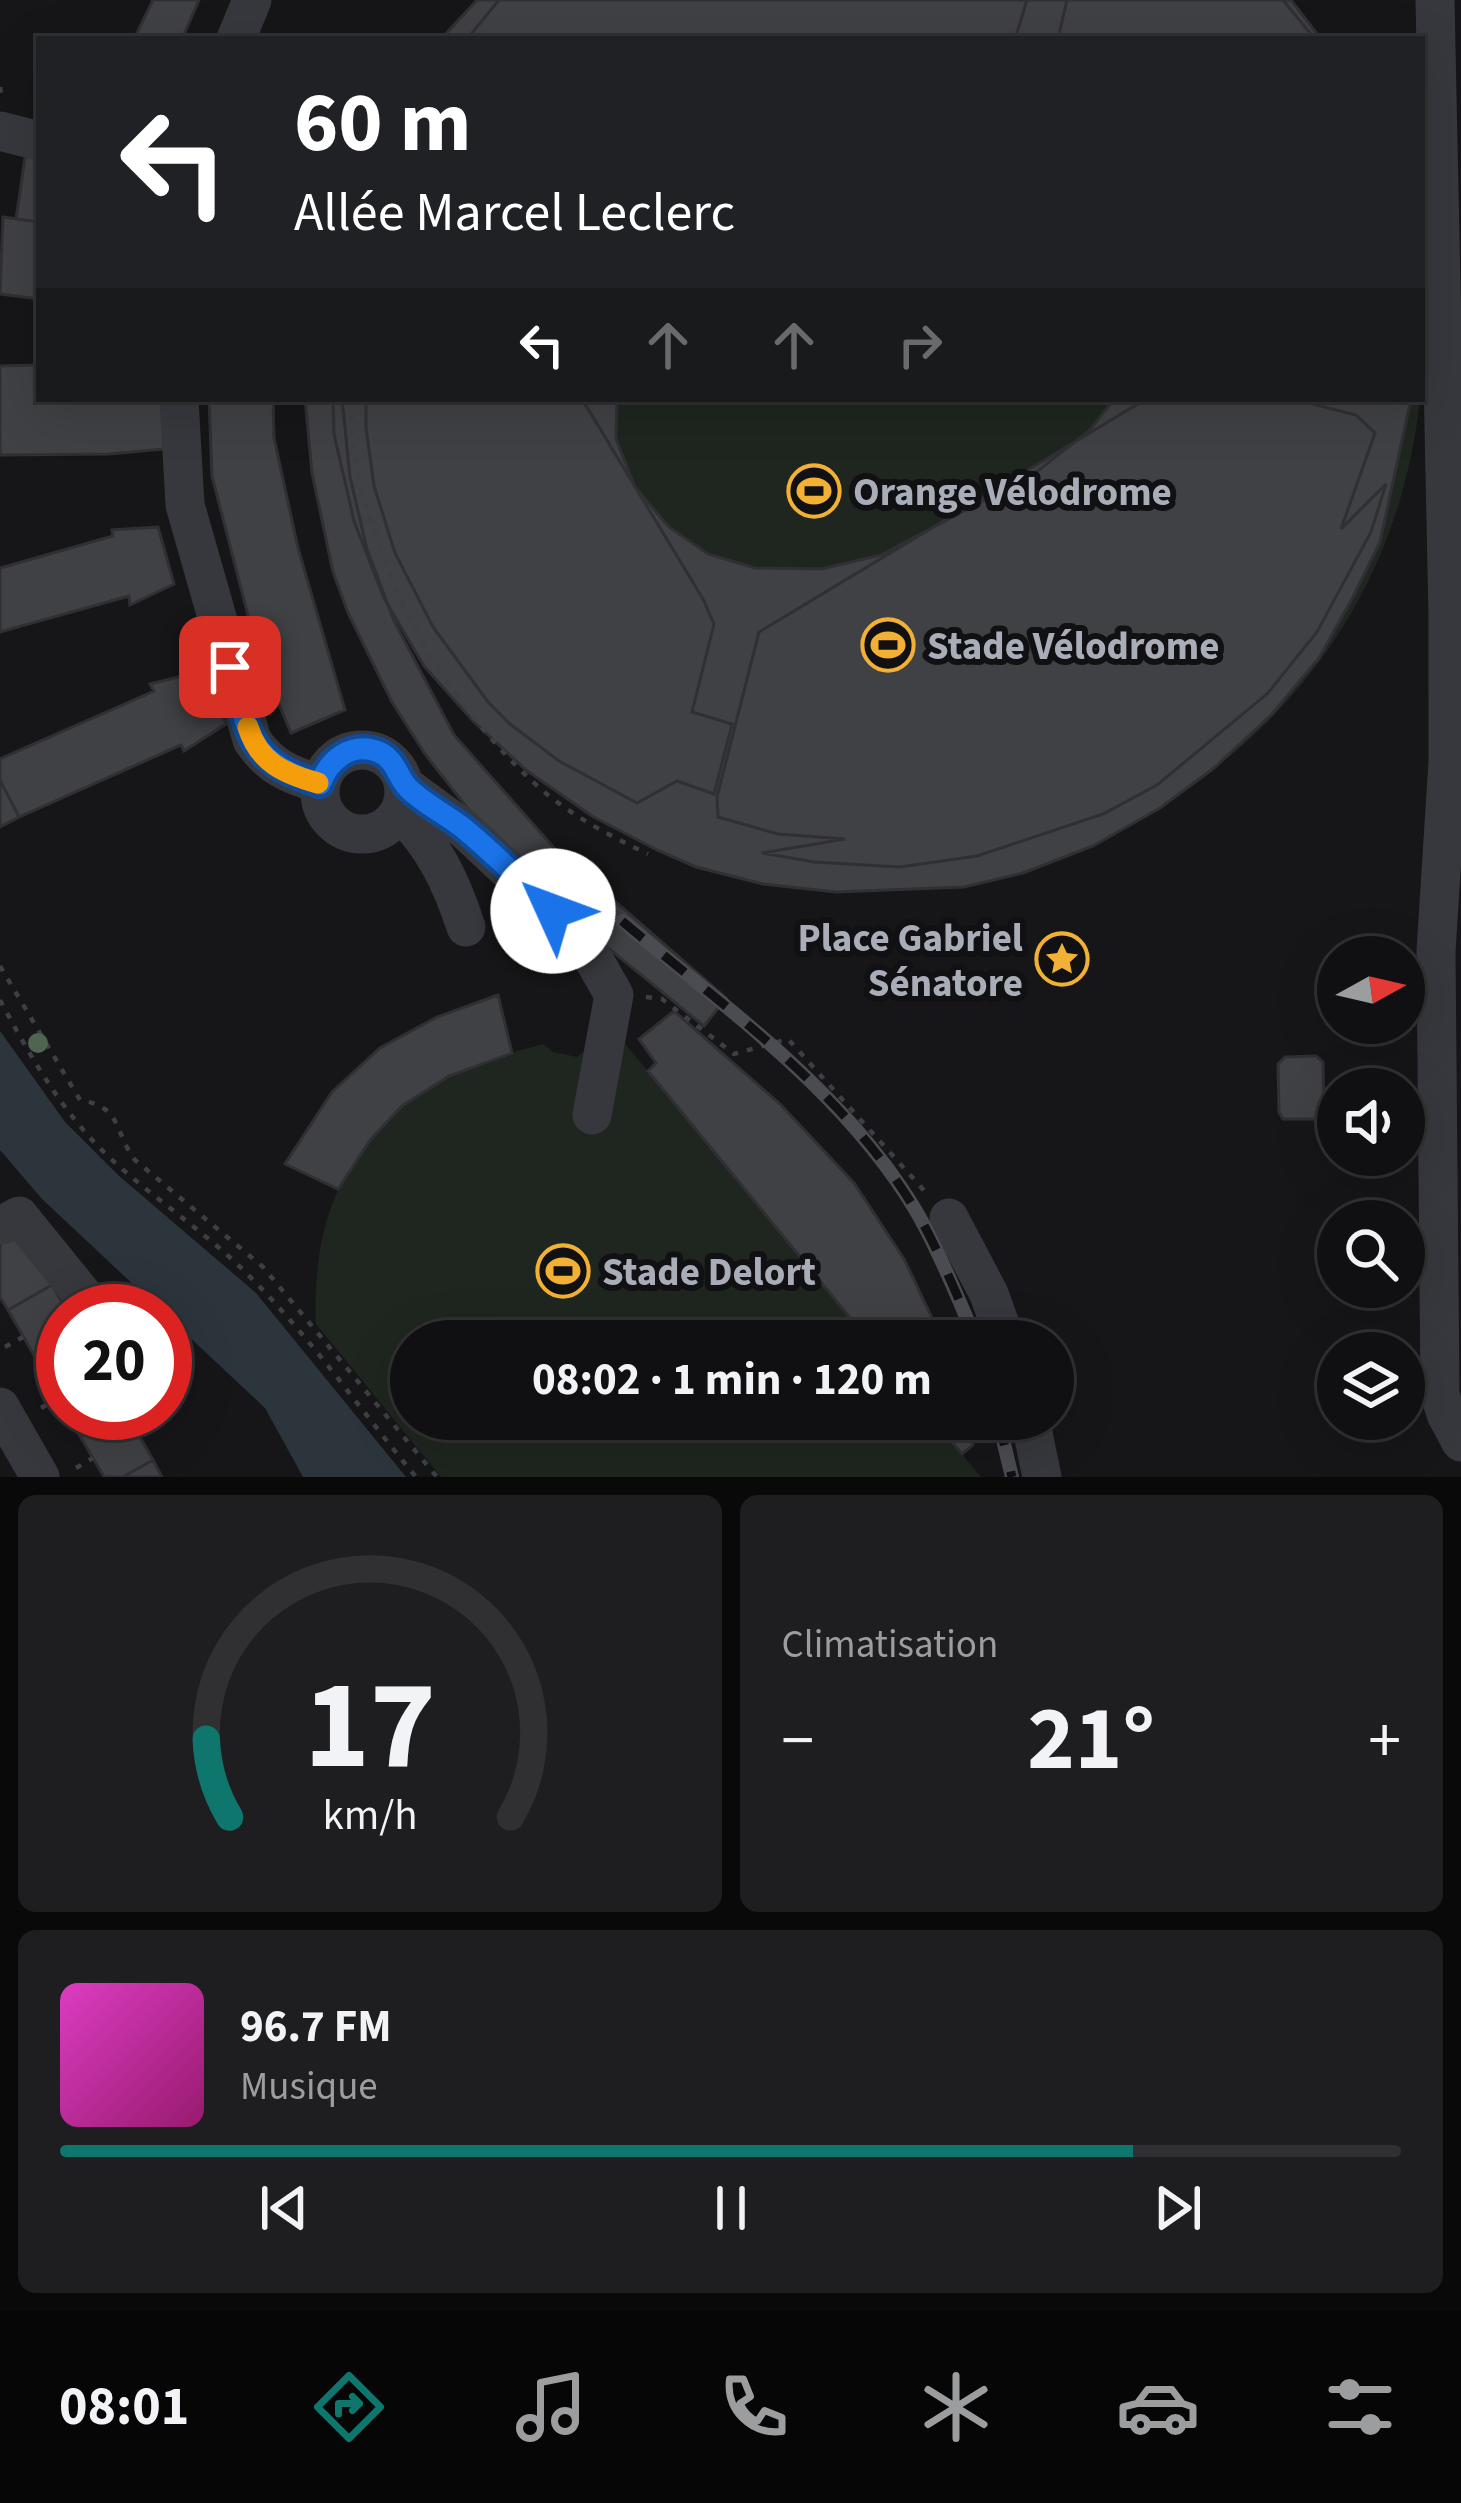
<!DOCTYPE html>
<html lang="fr">
<head>
<meta charset="utf-8">
<style>
	body { margin:0; font-family:"Source Sans 3",sans-serif; background:#1e1e20; color:#f1f3f6; height:100vh; display:flex; flex-direction:column; font-size:45px; white-space:nowrap }
	* { box-sizing:border-box; margin:0 }
	p { font-size:39px; color:#9c9d9f }
	.icon { flex:none; width:66px; height:66px; fill:none; stroke:currentColor; stroke-width:2; stroke-linecap:round; stroke-linejoin:round }
	.map { position:relative; height:1477px; overflow:hidden }
	.drawer { display:flex; flex-direction:column; gap:18px; padding:18px; background:#09090a; flex:1 }
	.drawer>* { flex:none }
	.hud { position:absolute; left:36px; top:36px; width:1389px; height:366px; border-radius:0px; box-shadow:0 12px 48px #0002,0 0 0 3px #303032; background:#202124; color:#fff; overflow:hidden }
	.needle { width:78px; rotate:82deg }
	.controls { position:absolute; left:1317px; top:936px; display:grid; gap:24px }
	.controls a { display:grid; place-items:center; width:108px; height:108px; border-radius:50%; background:#101012; box-shadow:0 12px 48px #0002,0 0 0 3px #303032; font-size:60px }
	.speed { position:absolute; left:36px; top:1284px; display:flex; gap:24px; font-size:60px; font-weight:700; text-align:center }
	.speed>* { display:grid; place-content:center; width:156px; height:156px; border-radius:50%; background:#101012; box-shadow:0 12px 48px #0002,0 0 0 3px #303032; line-height:1 }
	.speed .limit { border:18px solid #d22; background:#fff; color:#111 }
	.pin { position:absolute; display:grid; place-items:center; width:102px; height:102px; color:#fff; margin:-51px; border-radius:24px; box-shadow:0 6px 18px #0006 }
	.me { position:absolute; width:132px; margin:-66px; rotate:313deg; stroke-linejoin:round; filter:drop-shadow(0 0 9px #0008) }
	.turn { display:flex; align-items:center; gap:42px; height:252px; padding:0 60px; font-size:54px }
	.turn .icon { width:156px; height:156px; stroke-width:2.5 }
	.turn b { display:block; font-size:84px; line-height:102px }
	.lanes { display:flex; align-items:center; height:114px; padding:0 60px; background:#0003; justify-content:center; gap:60px; direction:ltr }
	.lanes .off { opacity:.35 }
	.big { font-size:90px; font-weight:700; line-height:1.1 }
	.drawer .card { flex:1; display:flex; flex-direction:column; justify-content:center; gap:18px; min-width:0; padding:0 42px; border-radius:18px; background:#1e1e20 }
	.drawer .dial { align-items:center; gap:0 }
	.dial svg { height:312px; overflow:visible; fill:none; stroke:#303032; stroke-width:7; stroke-linecap:round; text-anchor:middle }
	.dial text { fill:#f1f3f6; stroke:none }
	.song { display:flex; align-items:center; gap:36px }
	.cover { width:144px; height:144px; border-radius:18px; background:linear-gradient(135deg,hsl(310 70% 55%),hsl(320 70% 35%)) }
	.played { height:12px; border-radius:6px; background:linear-gradient(90deg,#0f766e 80%,#303032 80%) }
	.keys { display:flex; justify-content:space-around; direction:ltr }
	.heat { display:flex; justify-content:space-between; align-items:center; font-size:66px; direction:ltr }
	.drawer .tiles { flex:1; display:grid; gap:18px; grid-template-columns:1fr 1fr }
	.card:last-child { grid-column:span 2 }
	.trip { position:absolute; left:390px; top:1320px; width:684px; height:120px; border-radius:60px; background:#101012; box-shadow:0 12px 48px #0002,0 0 0 3px #303032; font-weight:700; line-height:120px; text-align:center }
	.tabs { display:flex; height:192px; justify-content:space-around; align-items:center; background:#060607; color:#9c9d9f }
	.tabs .icon { width:84px; height:84px }
	.tabs .current { color:#0f766e }
	.tabs b { font-size:54px; color:#f1f3f6 }
	.map>svg:first-child { display:block }
	.green { fill:#1e261f }
	.water { fill:#2c353c }
	.building { fill:#404145; stroke:#303034; stroke-width:3 }
	.lines { fill:none; stroke-linecap:round; stroke-linejoin:round }
	.path { stroke:#3d3f44; stroke-width:4.5; stroke-dasharray:6 9; stroke-linecap:butt }
	.minor { stroke:#37383d; stroke-width:39 }
	.rail-casing { stroke:#4a4c52; stroke-width:14 }
	.rail { stroke:#111113; stroke-width:9; stroke-dasharray:27; stroke-linecap:butt }
	.tree { fill:#506452 }
	.route-casing { stroke:#114b97; stroke-width:30 }
	.route { stroke:#1a73e8; stroke-width:21 }
	.slow { stroke:#f59e0b; stroke-width:21 }
	.labels { text-anchor:middle; stroke-width:12; stroke-linejoin:round; paint-order:stroke }
	.poi-label { font-size:39px; font-weight:bold; fill:#a8adb8; stroke:#111113; text-anchor:start }
</style>
</head>
<body>
<div class="map">
<svg width="1461" height="1477" viewBox="0 0 1461 1477">
	<rect width="100%" height="100%" fill="#161618"/>
	<path class="green" d="M355,399H1420C1400,585 1297,729 1137,821Z
		M613,1029L869,1341H411V1419H933L981,1477H441L316,1324C311,1216 349,1132 446,1077C476,1061 511,1053 543,1044L553,1052L577,1057Z"/>
	<path class="water" d="M0,1031L65,1122L118,1175L256,1293L406,1477H303L265,1408L42,1199L0,1150Z"/>
	<path class="building" d="M153,0H199L182,39H134Z
		M477,0H1291L1321,39H441Z
		M499,0H1027L1015,39H467Z
		M1067,0H1283L1315,39H1058Z
		M26,151L39,154V222L16,219Z
		M3,217L39,222V299L0,294Z
		M39,365V399H164V449L109,454L0,455V366Z
		M209,399H273L274,438L298,548L345,710L291,733L258,654L212,476Z
		M305,399H342L350,477L367,549L394,621L454,735L556,850L726,998L704,1026L570,917L494,842L425,754L392,702L348,613L333,572L312,473Z
		M333,399H617L616,439L635,487L669,527L708,554L755,568L821,569L881,555L1035,473L1089,431L1114,399H1411L1380,542L1353,597L1319,658L1272,714L1214,768L1160,808L1093,846L1023,873L964,887L836,892L763,884L696,867L657,850L592,816L526,770L474,722L424,666L384,598L354,521L334,434Z
		M366,399H582L703,599L714,624L692,712L732,724L714,794L677,781L637,803L559,761L510,724L488,702L433,627L395,553L374,486L366,428Z
		M1146,399H1294L1356,415L1375,433L1341,529L1386,484L1371,532L1317,632L1267,694L1157,785L1103,814L977,856L900,867L814,862L762,853L845,839L778,834L718,817L717,797L759,632Z
		M158,527L174,584L130,605L129,596L0,632V568L113,536L112,530Z
		M202,671L226,724L184,751L181,745L19,817L0,780V759L154,691L150,684Z
		M0,780L19,817L0,827Z
		M498,995L512,1053L449,1076L402,1106L371,1139L338,1189L285,1164L332,1092L380,1048L437,1017Z
		M674,1011L780,1104L854,1183L904,1259L943,1341H869L648,1071L656,1063L639,1039Z
		M1285,1057L1316,1056L1323,1062L1324,1116L1317,1119H1283L1279,1112L1278,1064Z
		M20,1229L52,1285L8,1310L0,1297V1241Z
		M52,1285L67,1311H63V1350L39,1364L8,1310Z
		M63,1350V1406L39,1364Z
		M67,1413H107L77,1431Z
		M107,1413H126L153,1460L123,1477H104L77,1431Z
		M933,1419H967L973,1445L962,1454Z
		M153,1460L162,1477H123Z"/>
	<g class="lines">
		<path class="path" d="M0,87L2,100
			M355,399C339,467 400,610 438,668C464,707 497,749 532,781C566,813 606,834 648,854
			M0,966L80,1100C123,1107 113,1131 135,1160L263,1267L437,1477
			M646,997L662,999L734,1054L788,1039L929,1196
			M0,1000C30,1056 63,1114 110,1158C151,1196 198,1227 238,1265C304,1328 358,1407 416,1477
			M5,1347L23,1337
			M41,1408L58,1398
			M76,1468L93,1458"/>
		<path class="minor" d="M1435,0L1448,616V762L1436,951L1440,1394L1446,1414L1461,1442
			M236,39L252,0
			M0,131L39,141
			M179,399L185,505L252,740C270,767 290,775 320,784
			M320 792a42 42 0 1 1 84 0a42 42 0 1 1-84 0Z
			M404,785L464,829L582,939L614,995L592,1115
			M400,812C434,846 451,881 466,927
			M949,1218L989,1294L1006,1341
			M3,1225L19,1216L83,1295
			M0,1407L40,1477
			M1030,1419L1042,1477"/>
		<g class="rail-casing">
			<path id="rail" d="M622,921C727,1009 849,1095 919,1216C941,1256 959,1299 976,1341
				M998,1419L1012,1477"/>
		</g>
		<use href="#rail" class="rail"/>
	</g>
	<circle class="tree" cx="38" cy="1043" r="10"/>
	<g class="lines">
		<g class="route-casing">
			<path id="route" d="M230,667C250,734 246,762 320,784C329,760 351,741 379,752C396,760 397,776 408,788C423,803 445,814 462,827C494,853 523,883 553,911"/>
		</g>
		<use href="#route" class="route"/>
		<path class="slow" d="M248,727C259,763 285,774 318,783"/>
	</g>
	<defs>
		<g id="stadium-ring" transform="scale(2.7)"><circle r="9.5" fill="#111113" stroke="#f2b134" stroke-width="1.5"/><path d="M0-5a6.5 5 0 1 0 0 10a6.5 5 0 1 0 0-10ZM-3.5-1.8h7v3.6h-7Z" fill="#f2b134"/></g>
		<g id="sight-ring" transform="scale(2.7)"><circle r="9.5" fill="#111113" stroke="#f2b134" stroke-width="1.5"/><path d="M0-6L1.8-2.2L6-1.7L2.9 1.2L3.7 5.4L0 3.3L-3.7 5.4L-2.9 1.2L-6-1.7L-1.8-2.2Z" fill="#f2b134"/></g>
	</defs>
	<g fill-rule="evenodd">
		<use href="#stadium-ring" x="814" y="491"/>
		<use href="#stadium-ring" x="888" y="645"/>
		<use href="#sight-ring" x="1062" y="959"/>
		<use href="#stadium-ring" x="563" y="1271"/>
	</g>
	<g class="labels">
		<g class="poi-label">
			<text x="853" y="505">Orange Vélodrome</text>
			<text x="927" y="659">Stade Vélodrome</text>
			<text x="1023" y="951" text-anchor="end">Place Gabriel<tspan x="1023" dy="45">Sénatore</tspan></text>
			<text x="602" y="1285">Stade Delort</text>
		</g>
	</g>
</svg>
<div class="controls">
<a><svg class="needle" viewBox="-14 -14 28 28"><path d="M0-13l5 13h-10z" fill="#e53935"/><path d="M0 13l5-13h-10z" fill="#9c9d9f"/></svg></a>
<a><svg class="icon" aria-label="sound" viewBox="0 0 24 24"><path d="M4 9h4l5-4v14l-5-4H4zM17 9q2 3 0 6"/></svg></a>
<a><svg class="icon" aria-label="search" viewBox="0 0 24 24"><circle cx="10" cy="10" r="6"/><path d="M15 15l6 6"/></svg></a>
<a><svg class="icon" aria-label="layers" viewBox="0 0 24 24"><path d="M12 4l9 5-9 5-9-5zM3 14l9 5 9-5"/></svg></a>
</div>
<div class="speed"><div class="limit">20</div></div>
<div class="pin" style="left:230px;top:667px;background:#d93025"><svg class="icon" aria-label="arrive" viewBox="0 0 24 24"><path d="M6 21V4h12l-3 4 3 4H6"/></svg></div>
<svg class="me" style="left:553px;top:911px" viewBox="-20 -20 40 40"><circle r="19" fill="#fff"/><path d="M0-13L10 11 0 6-10 11z" fill="#1a73e8"/></svg>
<div class="trip">08:02 · 1 min · 120 m</div>
<div class="hud">
<div class="turn"><svg class="icon" aria-label="left" viewBox="0 0 24 24"><path d="M17 20v-9H6M10 6l-5 5 5 5"/></svg><div><b>60 m</b>Allée Marcel Leclerc</div></div>
<div class="lanes"><svg class="icon" aria-label="left" viewBox="0 0 24 24"><path d="M17 20v-9H6M10 6l-5 5 5 5"/></svg><svg class="icon off" aria-label="ahead" viewBox="0 0 24 24"><path d="M12 20V5M6 11l6-6 6 6"/></svg><svg class="icon off" aria-label="ahead" viewBox="0 0 24 24"><path d="M12 20V5M6 11l6-6 6 6"/></svg><svg class="icon off" aria-label="right" viewBox="0 0 24 24"><path d="M7 20v-9h11M14 6l5 5-5 5"/></svg></div>
</div>
</div>
<section class="drawer">
<div class="tiles">
<div class="card dial"><svg viewBox="0 0 100 80">
<path d="M14 69A42 42 0 1 1 86 69"/>
<path d="M14 69A42 42 0 0 1 8 49" stroke="#0f766e"/>
<text x="50" y="56" font-size="32" font-weight="700">17</text>
<text x="50" y="72" font-size="11">km/h</text>
</svg></div>
<div class="card"><p>Climatisation</p>
<div class="heat"><a>−</a><b class="big">21°</b><a>+</a></div>
</div>
<div class="card">
<div class="song"><i class="cover"></i><div><b>96.7 FM</b><p>Musique</p></div></div>
<div class="played"></div>
<div class="keys"><svg class="icon" aria-label="previous" viewBox="0 0 24 24"><path d="M18 5L8 12l10 7zM5 5v14"/></svg><svg class="icon" aria-label="pause" viewBox="0 0 24 24"><path d="M8 5v14M16 5v14"/></svg><svg class="icon" aria-label="next" viewBox="0 0 24 24"><path d="M6 5l10 7-10 7zM19 5v14"/></svg></div>
</div>
</div>
</section>
<nav class="tabs">
<b>08:01</b>
<svg class="icon current" aria-label="directions" viewBox="0 0 24 24"><path d="M12 3l9 9-9 9-9-9zM9 14v-3h6M13 9l2 2-2 2"/></svg>
<svg class="icon" aria-label="music" viewBox="0 0 24 24"><path d="M9 18V5l10-2v13"/><circle cx="6" cy="18" r="3"/><circle cx="16" cy="16" r="3"/></svg>
<svg class="icon" aria-label="phone" viewBox="0 0 24 24"><path d="M5 4h4l2 5-3 2q2 4 5 5l2-3 5 2v4C11 20 4 13 5 4z"/></svg>
<svg class="icon" aria-label="climate" viewBox="0 0 24 24"><path d="M12 3v18M4 7l16 10M4 17L20 7"/></svg>
<svg class="icon" aria-label="car" viewBox="0 0 24 24"><path d="M5 17H2v-5l4-1 3-4h7l3 4 3 1v5h-3M9 17h6M6 11h13"/><circle cx="7" cy="17" r="2"/><circle cx="17" cy="17" r="2"/></svg>
<svg class="icon" aria-label="filters" viewBox="0 0 24 24"><path d="M4 7h16M4 17h16"/><circle cx="9" cy="7" r="2"/><circle cx="15" cy="17" r="2"/></svg>
</nav>
</body>
</html>
